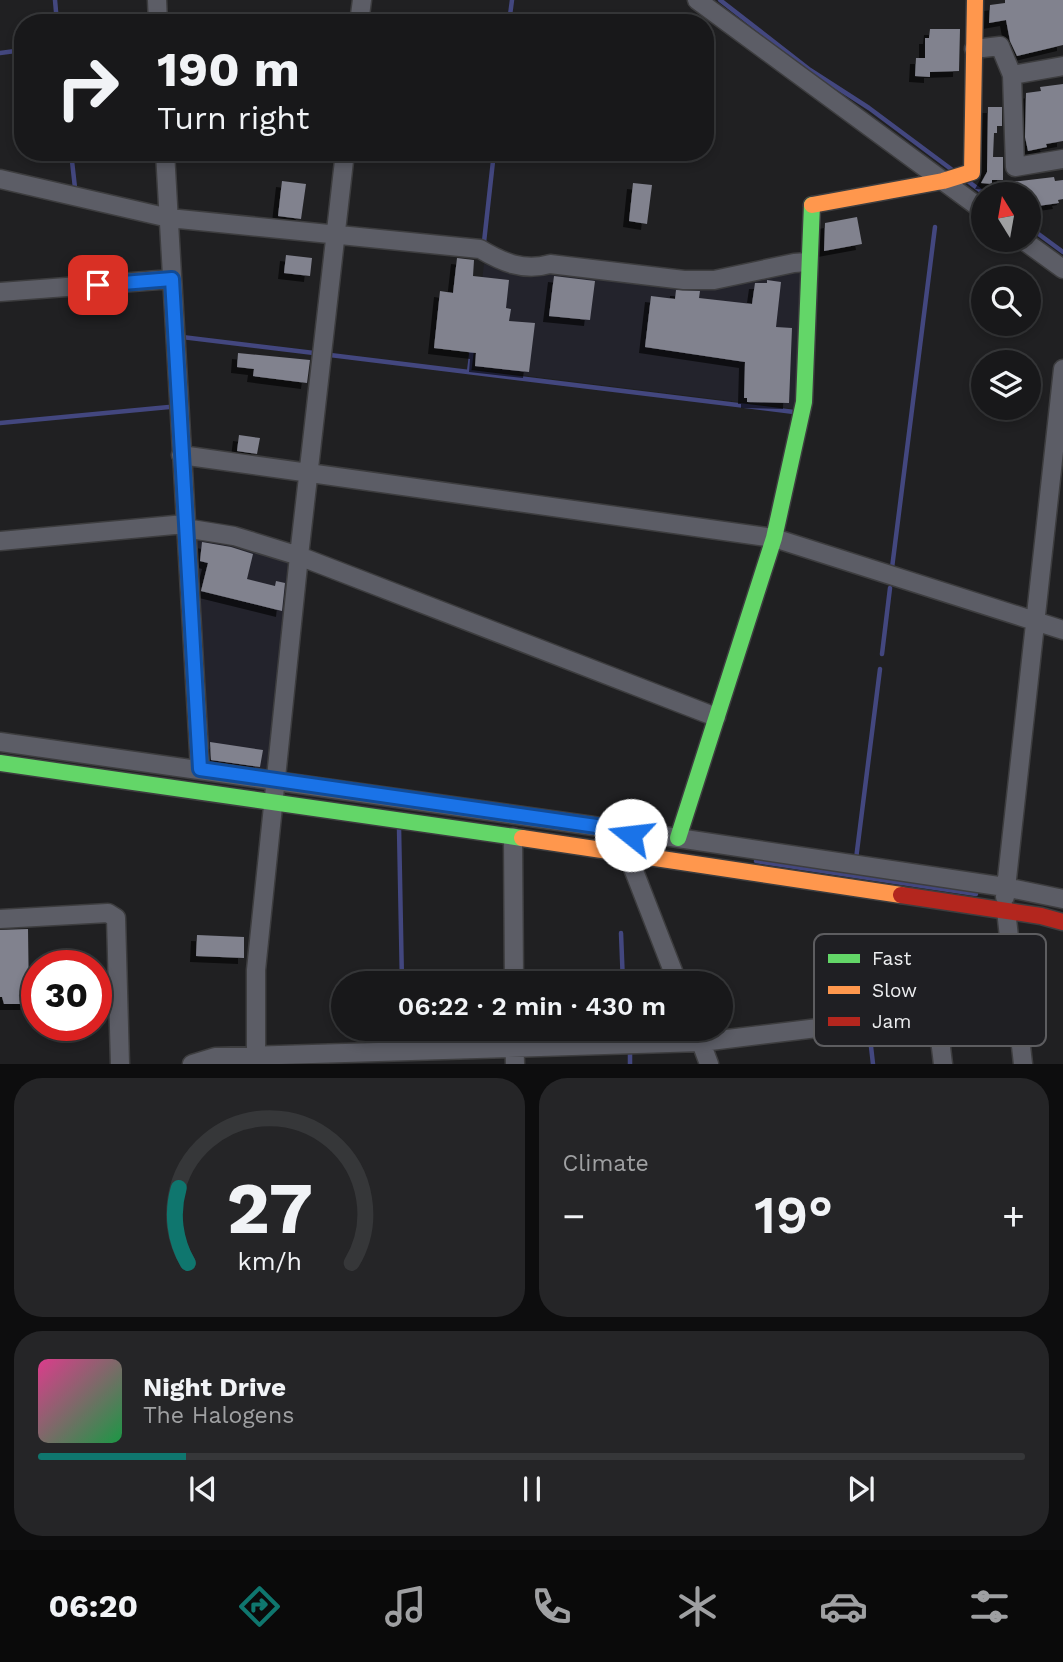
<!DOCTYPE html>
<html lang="en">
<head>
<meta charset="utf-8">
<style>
	body { margin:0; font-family:"Work Sans",sans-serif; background:#252527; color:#f1f3f6; height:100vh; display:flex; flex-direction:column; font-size:26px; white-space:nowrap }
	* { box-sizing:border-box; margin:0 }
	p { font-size:23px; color:#9fa0a2 }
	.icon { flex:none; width:38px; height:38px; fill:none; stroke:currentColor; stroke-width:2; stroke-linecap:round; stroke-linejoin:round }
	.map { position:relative; height:1064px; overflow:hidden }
	.drawer { display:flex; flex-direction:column; gap:14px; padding:14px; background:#0d0d0e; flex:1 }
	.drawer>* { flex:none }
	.hud { position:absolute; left:14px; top:14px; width:700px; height:147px; border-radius:28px; box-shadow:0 4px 10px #0003,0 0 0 2px #363739; background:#18181a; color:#f1f3f6; overflow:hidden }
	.needle { width:46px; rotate:349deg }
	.tools { position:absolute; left:971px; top:182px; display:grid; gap:14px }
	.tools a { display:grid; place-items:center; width:70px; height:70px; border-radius:50%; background:#18181a; box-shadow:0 4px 10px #0003,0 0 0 2px #363739; font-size:35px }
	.speed { position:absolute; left:21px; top:950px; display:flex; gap:14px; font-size:35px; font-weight:700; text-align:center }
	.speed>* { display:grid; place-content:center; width:91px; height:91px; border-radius:50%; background:#18181a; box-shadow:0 4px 10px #0003,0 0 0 2px #363739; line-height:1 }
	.speed .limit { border:10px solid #d22; background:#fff; color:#111 }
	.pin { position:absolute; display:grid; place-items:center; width:60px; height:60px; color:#fff; margin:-30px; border-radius:14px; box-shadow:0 4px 10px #0006 }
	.me { position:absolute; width:77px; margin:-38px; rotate:286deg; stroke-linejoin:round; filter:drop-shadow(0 0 5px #0008) }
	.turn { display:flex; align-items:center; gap:24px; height:147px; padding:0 28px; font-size:32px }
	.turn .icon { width:91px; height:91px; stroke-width:2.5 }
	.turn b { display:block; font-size:49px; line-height:60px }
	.big { font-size:52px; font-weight:600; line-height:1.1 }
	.drawer .tile { flex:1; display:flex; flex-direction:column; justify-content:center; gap:10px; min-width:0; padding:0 24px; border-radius:28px; background:#252527 }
	.drawer .dial { align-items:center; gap:0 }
	.dial svg { height:182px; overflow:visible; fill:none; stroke:#363739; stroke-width:7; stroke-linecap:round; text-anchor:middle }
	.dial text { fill:#f1f3f6; stroke:none }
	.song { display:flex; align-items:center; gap:21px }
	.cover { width:84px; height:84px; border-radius:10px; background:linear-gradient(135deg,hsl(330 70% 55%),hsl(140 70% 35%)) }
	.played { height:7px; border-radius:4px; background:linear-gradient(90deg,#0f766e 15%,#363739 15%) }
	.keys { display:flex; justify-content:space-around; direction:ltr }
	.heat { display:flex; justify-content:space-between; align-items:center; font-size:38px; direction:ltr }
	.drawer .tiles { flex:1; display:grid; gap:14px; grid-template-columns:1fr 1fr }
	.tile:last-child { grid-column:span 2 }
	.trip { position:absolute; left:331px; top:971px; width:402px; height:70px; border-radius:35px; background:#18181a; box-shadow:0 4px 10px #0003,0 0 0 2px #363739; font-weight:600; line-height:70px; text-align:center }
	.menu { display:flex; height:112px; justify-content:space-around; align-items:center; background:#0a0a0a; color:#9fa0a2 }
	.menu .icon { width:49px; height:49px }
	.menu .on { color:#0f766e }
	.menu b { font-size:32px; color:#f1f3f6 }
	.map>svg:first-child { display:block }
	.built { fill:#23232c }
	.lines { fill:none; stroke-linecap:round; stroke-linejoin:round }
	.stream { stroke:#43477f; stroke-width:4.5 }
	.building { fill:#81828e; filter:url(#shadow) }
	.street-casing { stroke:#3d3d3f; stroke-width:21 }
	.fast-casing { stroke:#3d3d3f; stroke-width:19 }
	.slow-casing { stroke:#3d3d3f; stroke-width:19 }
	.jam-casing { stroke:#3d3d3f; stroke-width:19 }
	.street { stroke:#5c5d66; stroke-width:18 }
	.fast { stroke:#63d668; stroke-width:16 }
	.slow { stroke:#ff974d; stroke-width:16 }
	.jam { stroke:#b3261e; stroke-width:16 }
	.route-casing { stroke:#114b97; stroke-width:18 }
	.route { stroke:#1a73e8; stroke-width:12 }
	.key { fill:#1f1f23; stroke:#5d5d60; stroke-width:2 }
	.key-label { font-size:19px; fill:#edeef0 }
</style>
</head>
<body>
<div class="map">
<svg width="1063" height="1064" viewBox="0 0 1063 1064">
	<defs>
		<filter id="shadow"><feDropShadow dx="-6" dy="6" stdDeviation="0" flood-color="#0009"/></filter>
	</defs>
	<rect width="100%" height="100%" fill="#202022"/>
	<path class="built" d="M484,264L540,273L553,270L683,284L794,267L801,271L796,409L471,369Z
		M194,534L284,556L291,563L268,773L208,765Z"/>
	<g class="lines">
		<path class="stream" d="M55,0L57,23
			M720,0L810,70L869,108L951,169
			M509,23L512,0
			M0,53L23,50
			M71,152L75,188
			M969,182L985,194
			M1029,227L1063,252
			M484,242L494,152
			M182,337L314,353
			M330,355L794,412
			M469,372L472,348
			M0,423L169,407
			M892,568L935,227
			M882,654L890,588
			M399,827L402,984
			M859,860L856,859L880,669
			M756,861L976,894
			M621,933L623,984
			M403,1029V1045
			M869,1029L873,1064
			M630,1051V1064"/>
	</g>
	<path class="building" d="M1005,0H1063V45L1017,56L1010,41L1006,20L989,23L990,5L1005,3Z
		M930,29H960L959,71L930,72V77L915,76L916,58H925V38H929Z
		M1063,84V141L1046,144L1047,147L1028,151L1025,137L1026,93L1041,91L1040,87Z
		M988,107H1002V126H997V133H994L993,157H1003V180H992V184L981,183L987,172Z
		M1054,177L1055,181L1063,180V199L1058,200L1059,203L1038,206L1037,197L1029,199V194H1013L1011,182Z
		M282,181L306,184L301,219L278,216Z
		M633,183L652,185L647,224L629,221Z
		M857,217L862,244L824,251L825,223Z
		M286,255L312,258L310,276L284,273Z
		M457,258L474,260L473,276L509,280L506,308L511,309L509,321L535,323L529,372L475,366L476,353L434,348L440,291L453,293Z
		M554,276L595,281L590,320L549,316Z
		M767,280L781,282L776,327L792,328L789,403L747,402V398H744L745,362L645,347L651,296L675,299L676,290L700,291L699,298L752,304L755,283H767Z
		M238,353L310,360L307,383L253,376L254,369L237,367Z
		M239,435L260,438L257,454L237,451Z
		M202,542L231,547L253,554L247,579L275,586L276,581L285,583L282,611L201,591L208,563L200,561Z
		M210,742L263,750L260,767L211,760Z
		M28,929L29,1001H26V1004H4L2,997H0V930Z
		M197,935L244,937V958L196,956Z"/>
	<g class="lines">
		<g class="street-casing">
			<path id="street" d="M157,0L158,23
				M697,0L984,211
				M359,23L362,0
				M974,49L1000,46L1012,75L1015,167L1063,159
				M1012,75L1063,66
				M165,152L200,769
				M0,179L169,218L480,249C502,262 524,272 550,264L684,280H714L794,263L808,262
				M1023,240L1063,269
				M0,292L172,279
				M181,455L774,538L1063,630
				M185,528L234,536L299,556L716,717
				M0,541L185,524
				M0,742L678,838L1005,887L1063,899
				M513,837L514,984
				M627,853L678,984
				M1005,897L1063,369
				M1006,910L1023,1064
				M0,919L108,913L116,918L120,1064
				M937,1014L943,1064
				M514,1029L515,1064
				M696,1029L709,1064
				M192,1064L215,1057L702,1042L1016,1004
				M256,1064V970L299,556L345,152"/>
		</g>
		<g class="fast-casing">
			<path id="fast" d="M0,763L522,838
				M678,838L774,538L804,402L812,205"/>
		</g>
		<g class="slow-casing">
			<path id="slow" d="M812,205L943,181L972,172L975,0
				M522,838L901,895"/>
		</g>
		<g class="jam-casing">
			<path id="jam" d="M901,895L1041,916L1063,922"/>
		</g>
		<use href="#street" class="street"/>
		<use href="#fast" class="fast"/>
		<use href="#slow" class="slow"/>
		<use href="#jam" class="jam"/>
	</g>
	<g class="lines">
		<g class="route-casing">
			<path id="route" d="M98,285L172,279L200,769L631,831V835"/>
		</g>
		<use href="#route" class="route"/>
	</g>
	<rect x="814" y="934" width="232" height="112" rx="10" class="key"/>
	<rect x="828" y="954" width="32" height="9" fill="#63d668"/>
	<rect x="828" y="986" width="32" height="8" fill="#ff974d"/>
	<rect x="828" y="1017" width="32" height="9" fill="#b3261e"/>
	<g class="key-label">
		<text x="872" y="965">Fast</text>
		<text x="872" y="997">Slow</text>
		<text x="872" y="1028">Jam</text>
	</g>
</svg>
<div class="tools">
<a><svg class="needle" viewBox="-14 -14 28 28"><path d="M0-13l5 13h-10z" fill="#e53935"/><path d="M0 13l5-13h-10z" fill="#9fa0a2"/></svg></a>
<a><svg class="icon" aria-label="search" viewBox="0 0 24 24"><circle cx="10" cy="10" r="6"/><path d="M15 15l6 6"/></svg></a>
<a><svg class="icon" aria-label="layers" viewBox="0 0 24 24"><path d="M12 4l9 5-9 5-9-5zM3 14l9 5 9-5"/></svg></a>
</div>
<div class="speed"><div class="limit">30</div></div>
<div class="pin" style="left:98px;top:285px;background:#d93025"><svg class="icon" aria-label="arrive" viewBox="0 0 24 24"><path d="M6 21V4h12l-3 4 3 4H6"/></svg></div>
<svg class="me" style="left:631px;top:835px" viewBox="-20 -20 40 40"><circle r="19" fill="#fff"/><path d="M0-13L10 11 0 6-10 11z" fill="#1a73e8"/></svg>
<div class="trip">06:22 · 2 min · 430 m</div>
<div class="hud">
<div class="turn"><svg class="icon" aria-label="right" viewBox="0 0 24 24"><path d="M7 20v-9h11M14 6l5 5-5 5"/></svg><div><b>190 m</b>Turn right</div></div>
</div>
</div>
<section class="drawer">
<div class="tiles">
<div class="tile dial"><svg viewBox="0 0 100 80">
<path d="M14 69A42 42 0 1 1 86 69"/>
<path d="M14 69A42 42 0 0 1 10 36" stroke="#0f766e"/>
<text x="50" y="56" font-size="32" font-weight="700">27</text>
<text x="50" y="72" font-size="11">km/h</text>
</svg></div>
<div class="tile"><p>Climate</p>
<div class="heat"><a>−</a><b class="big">19°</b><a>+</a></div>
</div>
<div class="tile">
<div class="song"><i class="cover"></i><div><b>Night Drive</b><p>The Halogens</p></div></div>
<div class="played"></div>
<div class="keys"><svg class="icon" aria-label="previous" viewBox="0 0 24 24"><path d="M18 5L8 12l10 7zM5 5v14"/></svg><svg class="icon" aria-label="pause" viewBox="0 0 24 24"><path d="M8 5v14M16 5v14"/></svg><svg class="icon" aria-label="next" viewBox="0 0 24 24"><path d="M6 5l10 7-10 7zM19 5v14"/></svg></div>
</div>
</div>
</section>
<nav class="menu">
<b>06:20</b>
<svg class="icon on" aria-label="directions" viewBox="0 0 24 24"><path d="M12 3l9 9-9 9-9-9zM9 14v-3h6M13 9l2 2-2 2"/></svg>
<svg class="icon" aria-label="music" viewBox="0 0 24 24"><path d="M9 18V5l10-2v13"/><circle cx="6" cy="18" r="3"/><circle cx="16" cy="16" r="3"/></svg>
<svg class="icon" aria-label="phone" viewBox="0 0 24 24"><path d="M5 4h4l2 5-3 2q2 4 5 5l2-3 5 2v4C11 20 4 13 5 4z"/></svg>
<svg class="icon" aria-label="climate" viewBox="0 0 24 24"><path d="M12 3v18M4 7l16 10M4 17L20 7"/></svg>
<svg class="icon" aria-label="car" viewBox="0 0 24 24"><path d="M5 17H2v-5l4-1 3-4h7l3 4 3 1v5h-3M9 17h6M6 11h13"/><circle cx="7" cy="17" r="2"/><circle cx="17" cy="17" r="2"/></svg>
<svg class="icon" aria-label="filters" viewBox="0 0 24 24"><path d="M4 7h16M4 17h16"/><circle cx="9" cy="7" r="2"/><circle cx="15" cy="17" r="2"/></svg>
</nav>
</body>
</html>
